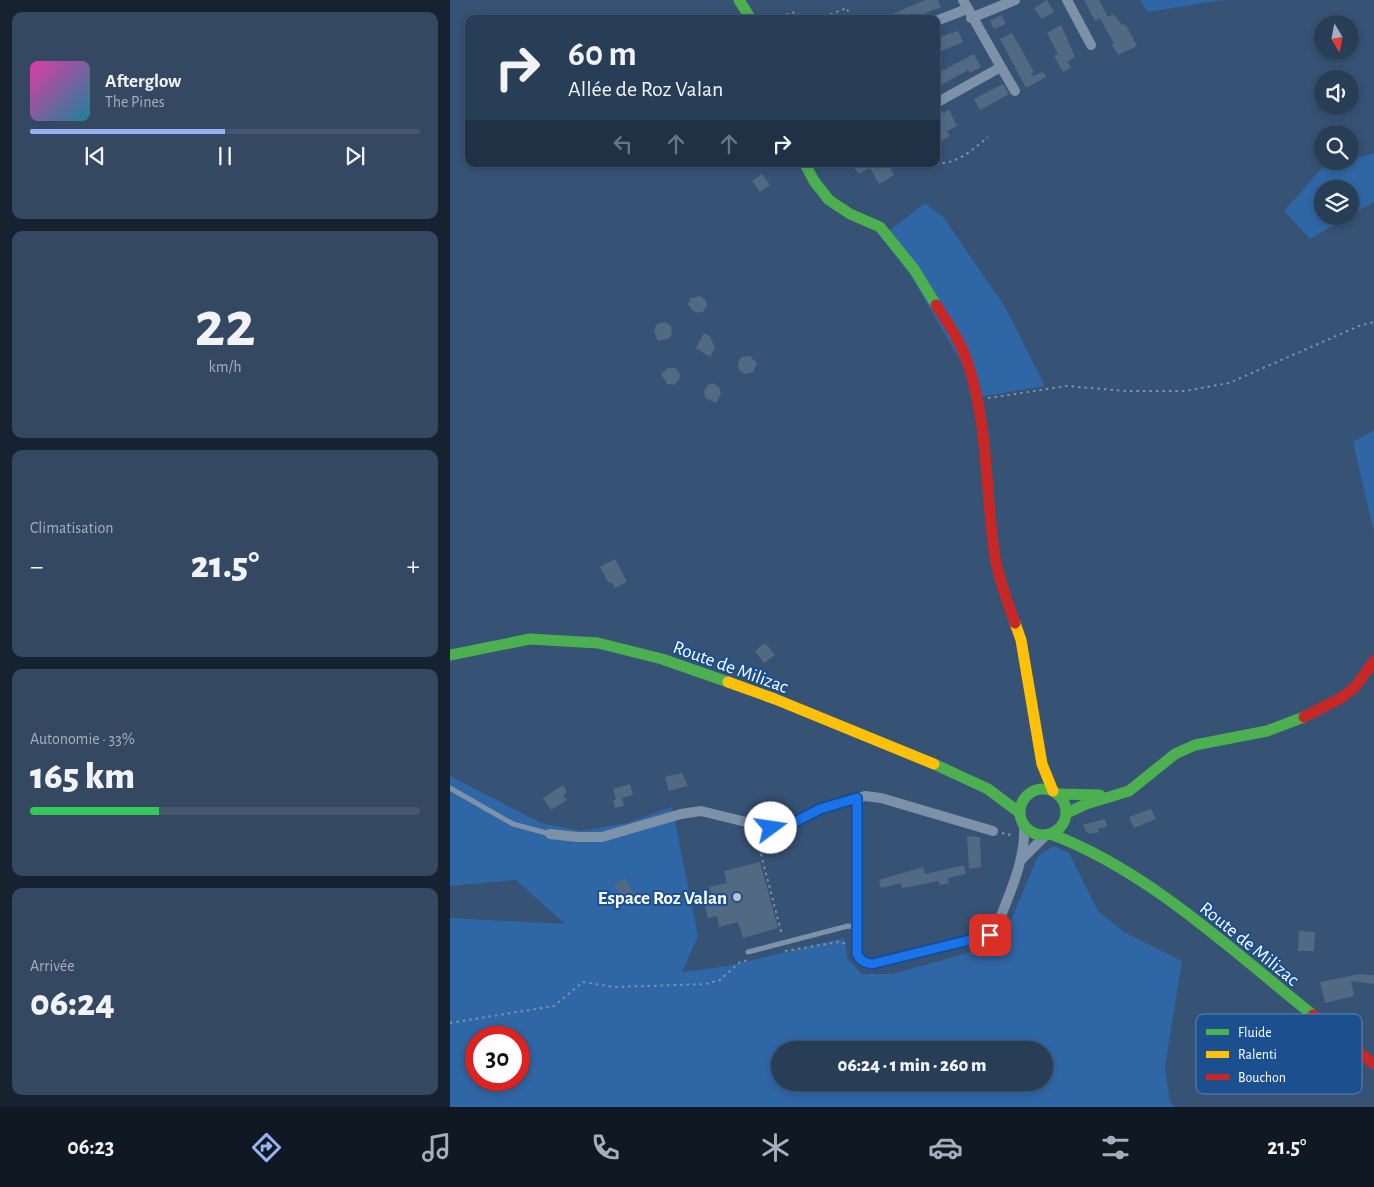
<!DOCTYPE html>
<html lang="fr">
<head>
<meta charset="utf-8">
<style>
	body { margin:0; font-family:"Alegreya Sans",sans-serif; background:#344961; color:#f1f3f6; height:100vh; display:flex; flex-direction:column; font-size:19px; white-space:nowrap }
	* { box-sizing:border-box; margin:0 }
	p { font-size:16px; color:#a5aeba }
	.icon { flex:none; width:28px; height:28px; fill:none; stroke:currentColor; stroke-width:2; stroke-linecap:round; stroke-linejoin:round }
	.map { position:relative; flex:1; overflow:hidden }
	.details { display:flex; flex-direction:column; gap:12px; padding:12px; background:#162230; width:450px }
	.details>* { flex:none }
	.banner { position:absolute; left:15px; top:15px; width:475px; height:152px; border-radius:10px; box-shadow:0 2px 8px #0003,0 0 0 1px #44576d; background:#283e57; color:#f1f3f6; overflow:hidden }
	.needle { width:32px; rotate:170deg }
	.fabs { position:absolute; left:864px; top:15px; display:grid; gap:10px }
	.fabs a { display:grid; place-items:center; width:45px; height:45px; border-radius:50%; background:#283e57; box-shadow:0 2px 8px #0003,0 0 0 1px #44576d; font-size:25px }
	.speed { position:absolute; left:15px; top:1026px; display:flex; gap:10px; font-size:25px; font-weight:700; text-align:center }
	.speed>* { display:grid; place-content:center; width:65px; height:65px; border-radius:50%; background:#283e57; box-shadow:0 2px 8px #0003,0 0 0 1px #44576d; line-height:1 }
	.speed .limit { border:8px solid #d22; background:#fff; color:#111 }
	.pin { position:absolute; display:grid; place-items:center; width:42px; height:42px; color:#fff; margin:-21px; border-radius:10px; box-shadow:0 2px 8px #0006 }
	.me { position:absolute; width:55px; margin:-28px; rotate:76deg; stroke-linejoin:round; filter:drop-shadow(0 0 4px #0008) }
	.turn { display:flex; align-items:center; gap:18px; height:105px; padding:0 20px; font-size:22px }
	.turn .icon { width:65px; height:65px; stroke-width:2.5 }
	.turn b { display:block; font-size:35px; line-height:42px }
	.lanes { display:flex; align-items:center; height:48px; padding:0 20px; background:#0003; justify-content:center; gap:25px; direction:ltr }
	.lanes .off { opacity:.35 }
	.big { font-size:38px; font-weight:800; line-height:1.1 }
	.details .widget { flex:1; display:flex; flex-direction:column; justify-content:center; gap:8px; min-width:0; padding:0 18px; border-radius:10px; background:#344961 }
	.details .dial { align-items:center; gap:0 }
	.dial b { font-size:65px; line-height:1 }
	.song { display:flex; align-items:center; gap:15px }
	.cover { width:60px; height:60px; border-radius:8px; background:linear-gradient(135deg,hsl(320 70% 55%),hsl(190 70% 35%)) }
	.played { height:5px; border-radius:2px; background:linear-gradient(90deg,#95b2f1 50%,#44576d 50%) }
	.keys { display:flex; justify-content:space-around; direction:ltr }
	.heat { display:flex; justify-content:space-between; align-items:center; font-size:28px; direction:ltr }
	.charge { height:8px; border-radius:4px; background:linear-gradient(90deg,#34c759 33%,#44576d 0) }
	.trip { position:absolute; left:321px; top:1041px; width:282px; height:50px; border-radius:25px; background:#283e57; box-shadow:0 2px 8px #0003,0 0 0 1px #44576d; font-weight:800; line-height:50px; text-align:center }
	.tabs { display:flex; height:80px; justify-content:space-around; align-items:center; background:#101923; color:#a5aeba }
	.tabs .icon { width:35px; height:35px }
	.tabs .on { color:#95b2f1 }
	.tabs b { font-size:22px; color:#f1f3f6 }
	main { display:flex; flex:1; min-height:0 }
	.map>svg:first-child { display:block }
	.green { fill:#2f66a5; fill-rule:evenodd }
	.building { fill:#526984 }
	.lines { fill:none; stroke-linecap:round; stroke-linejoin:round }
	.path { stroke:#7d92a8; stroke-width:2; stroke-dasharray:2.5 4; stroke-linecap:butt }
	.lane { stroke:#7d92a8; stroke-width:5 }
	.street { stroke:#7d92a8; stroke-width:10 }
	.fast { stroke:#4caf50; stroke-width:11 }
	.slow { stroke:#ffc107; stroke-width:11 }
	.jam { stroke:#c62828; stroke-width:11 }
	.route-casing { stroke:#114b97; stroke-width:12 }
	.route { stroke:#1a73e8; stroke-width:9 }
	.poi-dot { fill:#b9c2ce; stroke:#1b4f8f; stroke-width:2 }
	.labels { text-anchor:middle; stroke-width:4; stroke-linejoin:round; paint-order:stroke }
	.street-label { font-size:19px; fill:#fff; stroke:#1b4f8f }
	.poi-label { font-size:19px; font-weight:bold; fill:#fff; stroke:#1b4f8f; text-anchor:end }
	.key { fill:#1b4f8f; stroke:#5f84b1; stroke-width:1 }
	.key-label { font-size:14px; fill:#fff }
</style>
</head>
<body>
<main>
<section class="details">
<div class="widget">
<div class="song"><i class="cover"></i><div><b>Afterglow</b><p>The Pines</p></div></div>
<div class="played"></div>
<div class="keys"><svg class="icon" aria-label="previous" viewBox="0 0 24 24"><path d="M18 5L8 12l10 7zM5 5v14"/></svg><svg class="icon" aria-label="pause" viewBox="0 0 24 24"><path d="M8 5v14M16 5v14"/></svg><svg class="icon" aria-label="next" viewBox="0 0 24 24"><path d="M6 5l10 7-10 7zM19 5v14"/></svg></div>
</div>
<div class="widget dial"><b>22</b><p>km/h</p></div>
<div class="widget"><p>Climatisation</p>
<div class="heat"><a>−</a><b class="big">21.5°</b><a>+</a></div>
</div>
<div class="widget"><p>Autonomie · 33%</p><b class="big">165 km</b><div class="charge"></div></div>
<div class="widget"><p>Arrivée</p><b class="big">06:24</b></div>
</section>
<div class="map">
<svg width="924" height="1107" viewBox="0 0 924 1107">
	<rect width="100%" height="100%" fill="#365274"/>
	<path class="green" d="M690,0H774L697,12Z
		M924,153V202L900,216V189H872V216H900L860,239L834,211L878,161H900V158L915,156Z
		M475,203L494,218L555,307L595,386L522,398L513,365L461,276L431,237Z
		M924,430V532L903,442Z
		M0,776L91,823L131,831L177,823L222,807L248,936L232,972L278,966L394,938L398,960L412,974H442L551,944L588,856L604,846L619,853L648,911L674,932L732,961L715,1067L720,1102L726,1107H0V918L115,924L66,880L0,886ZM26,1038H69V1080H26ZM330,1050H595V1082H330Z"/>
	<path class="building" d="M475,0H488L491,7L461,19H431Z
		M597,0L604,12L592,19L584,8Z
		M634,0H649L658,17L663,14L671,24L676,25L687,46L668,55L662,45L664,44L650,18L645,21Z
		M551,15L556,24L544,29L540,21Z
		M611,25L625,57L618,61L621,68L613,72L604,56L608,54L597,33Z
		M508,31L513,42L486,53V38Z
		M562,33L584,72L581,74L583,76L593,72L596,77L576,88L550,39Z
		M524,54L531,67L520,73L518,70L486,88V74Z
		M553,84L559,94L530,110L524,99Z
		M490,109L493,113L499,110L507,126L497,131L500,136L490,142L486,135V110Z
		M408,164H438L444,175L429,184L420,168L408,174L404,166Z
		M312,174L320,185L310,192L302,181Z
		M250,296L256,300L257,305L254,311L248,313L242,310L238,304L241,298Z
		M215,322L221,326L222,333L220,338L208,341L204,331L207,324Z
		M254,333L260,336L265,348L260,357L246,348Z
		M300,356L307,363L303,372L295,374L289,370L288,363L291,357Z
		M218,368H225L230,374L229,380L224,385L217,384L211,374Z
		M263,383L269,387L271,394L266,403L255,398L254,391L258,385Z
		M165,559L177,582L165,588L163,584L158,582L150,567Z
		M315,643L325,655L314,663L305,651Z
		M232,773L238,786L219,791L215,777Z
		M180,784L183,795L172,798L174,806L165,808L163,800H166L163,789Z
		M113,785L117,792L113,795L117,800L101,810L93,798Z
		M701,809L706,819L684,828L679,817Z
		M655,819L657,826L648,829L649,832L639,834L638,832H636L633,825Z
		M517,836L530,837L531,867L519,869Z
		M310,862L328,928L293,938L288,922L269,927L267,916L258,918L253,898L262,896L259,887L277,883L274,871Z
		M514,865L516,874L498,878L499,883L490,885L488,881L460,887L452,888L451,883L431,888L429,880L473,867L475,874Z
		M175,878L183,892L197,895L194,906L175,902L164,885Z
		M849,931L865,932L864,951H848Z
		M910,974L924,975V984L901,981L904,996L875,1003L870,982Z"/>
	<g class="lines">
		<path class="path" d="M317,19L346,12L353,19
			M368,19L397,8L400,19
			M486,163C507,165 523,149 538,137
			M538,398L617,386L676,391H735L779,383L909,326L924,322
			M552,833L559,835L563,831
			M306,835L332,935
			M335,951L388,942L397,944
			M0,1023L104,1006L133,982L165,987L256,984L270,980L290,962L299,960"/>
		<path class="lane" d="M0,788L63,824L100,834
			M298,952L398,926L407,927"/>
		<path class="street" d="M617,0L641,45
			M521,18L565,0
			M486,21L517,9
			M551,67L565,91
			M486,103L551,67L513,0
			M407,798L415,796L431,798L543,831
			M100,834L127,837H152L231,814L251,811L321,828L339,825L370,809L407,798V953C410,961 415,963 423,964L540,935L546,929C558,896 576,861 574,826
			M571,860L595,836"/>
		<path class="fast" d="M289,0L301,19
			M355,164L364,181L379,200L400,214L430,227L464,269L486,305
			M0,655L80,639L148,643L212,659L278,682
			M484,764L538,789L570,813
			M570 812a23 23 0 1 1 46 0a23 23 0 1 1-46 0Z
			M609,794L650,795
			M617,813L636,804L679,791L725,754L745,745L817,731L854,717
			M601,834C699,871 781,950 863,1015"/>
		<path class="slow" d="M565,623L571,640L592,764L603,791
			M278,682L325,699L484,764"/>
		<path class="jam" d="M486,305C498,323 510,341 517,361C539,425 535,492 545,557C549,580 557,601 565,623
			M854,717L891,698L905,687L924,661
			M863,1015L924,1064"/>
	</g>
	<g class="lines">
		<g class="route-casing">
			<path id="route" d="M321,828L339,825L370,809L407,798V954C410,961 415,963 422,964L540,935"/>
		</g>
		<use href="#route" class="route"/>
	</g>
	<circle class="poi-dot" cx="287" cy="897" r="5"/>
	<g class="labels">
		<g class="street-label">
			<text transform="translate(281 666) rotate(20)" y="7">Route de Milizac</text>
			<text transform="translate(800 943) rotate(39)" y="7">Route de Milizac</text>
		</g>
		<g class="poi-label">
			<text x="277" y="904">Espace Roz Valan</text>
		</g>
	</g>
	<rect x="746" y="1014" width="166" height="80" rx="8" class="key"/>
	<rect x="756" y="1029" width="23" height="6" fill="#4caf50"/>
	<rect x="756" y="1051" width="23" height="7" fill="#ffc107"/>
	<rect x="756" y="1074" width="23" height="6" fill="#c62828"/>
	<g class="key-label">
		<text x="788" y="1037">Fluide</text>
		<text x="788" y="1059">Ralenti</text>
		<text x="788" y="1082">Bouchon</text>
	</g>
</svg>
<div class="fabs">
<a><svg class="needle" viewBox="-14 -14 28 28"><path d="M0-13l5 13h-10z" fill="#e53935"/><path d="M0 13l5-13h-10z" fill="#a5aeba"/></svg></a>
<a><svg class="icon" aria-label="sound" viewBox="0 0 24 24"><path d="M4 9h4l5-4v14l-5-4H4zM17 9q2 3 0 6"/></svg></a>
<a><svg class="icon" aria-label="search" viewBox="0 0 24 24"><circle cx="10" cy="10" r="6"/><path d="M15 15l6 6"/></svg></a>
<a><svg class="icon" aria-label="layers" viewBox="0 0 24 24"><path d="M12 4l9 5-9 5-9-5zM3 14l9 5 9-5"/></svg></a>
</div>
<div class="speed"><div class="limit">30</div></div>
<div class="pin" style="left:540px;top:935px;background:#d93025"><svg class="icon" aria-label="arrive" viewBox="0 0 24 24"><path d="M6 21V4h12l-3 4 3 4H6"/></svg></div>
<svg class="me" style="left:321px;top:828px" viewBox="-20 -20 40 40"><circle r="19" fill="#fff"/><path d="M0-13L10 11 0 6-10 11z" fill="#1a73e8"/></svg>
<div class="trip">06:24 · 1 min · 260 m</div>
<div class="banner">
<div class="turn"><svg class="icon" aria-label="right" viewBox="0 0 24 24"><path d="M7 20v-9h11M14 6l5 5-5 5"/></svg><div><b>60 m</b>Allée de Roz Valan</div></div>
<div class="lanes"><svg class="icon off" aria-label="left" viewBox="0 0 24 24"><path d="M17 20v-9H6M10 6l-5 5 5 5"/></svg><svg class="icon off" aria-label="ahead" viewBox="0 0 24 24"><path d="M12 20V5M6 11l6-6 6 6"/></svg><svg class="icon off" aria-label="ahead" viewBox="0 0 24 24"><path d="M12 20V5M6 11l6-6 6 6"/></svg><svg class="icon" aria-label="right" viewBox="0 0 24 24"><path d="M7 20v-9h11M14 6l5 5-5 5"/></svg></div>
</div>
</div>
</main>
<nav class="tabs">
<b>06:23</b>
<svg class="icon on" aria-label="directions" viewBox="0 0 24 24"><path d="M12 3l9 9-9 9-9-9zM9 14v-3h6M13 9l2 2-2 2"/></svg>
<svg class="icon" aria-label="music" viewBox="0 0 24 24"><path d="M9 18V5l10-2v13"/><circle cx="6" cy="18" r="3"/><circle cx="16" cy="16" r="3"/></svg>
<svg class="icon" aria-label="phone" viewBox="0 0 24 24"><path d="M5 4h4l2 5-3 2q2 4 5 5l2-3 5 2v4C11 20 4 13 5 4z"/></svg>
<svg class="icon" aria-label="climate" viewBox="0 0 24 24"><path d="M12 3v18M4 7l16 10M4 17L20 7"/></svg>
<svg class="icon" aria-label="car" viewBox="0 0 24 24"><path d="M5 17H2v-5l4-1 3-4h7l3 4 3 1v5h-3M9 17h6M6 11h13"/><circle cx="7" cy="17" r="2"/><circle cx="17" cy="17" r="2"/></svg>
<svg class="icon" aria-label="filters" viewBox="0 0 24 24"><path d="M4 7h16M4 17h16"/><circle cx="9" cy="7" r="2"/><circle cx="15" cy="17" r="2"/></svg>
<b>21.5°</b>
</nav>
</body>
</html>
